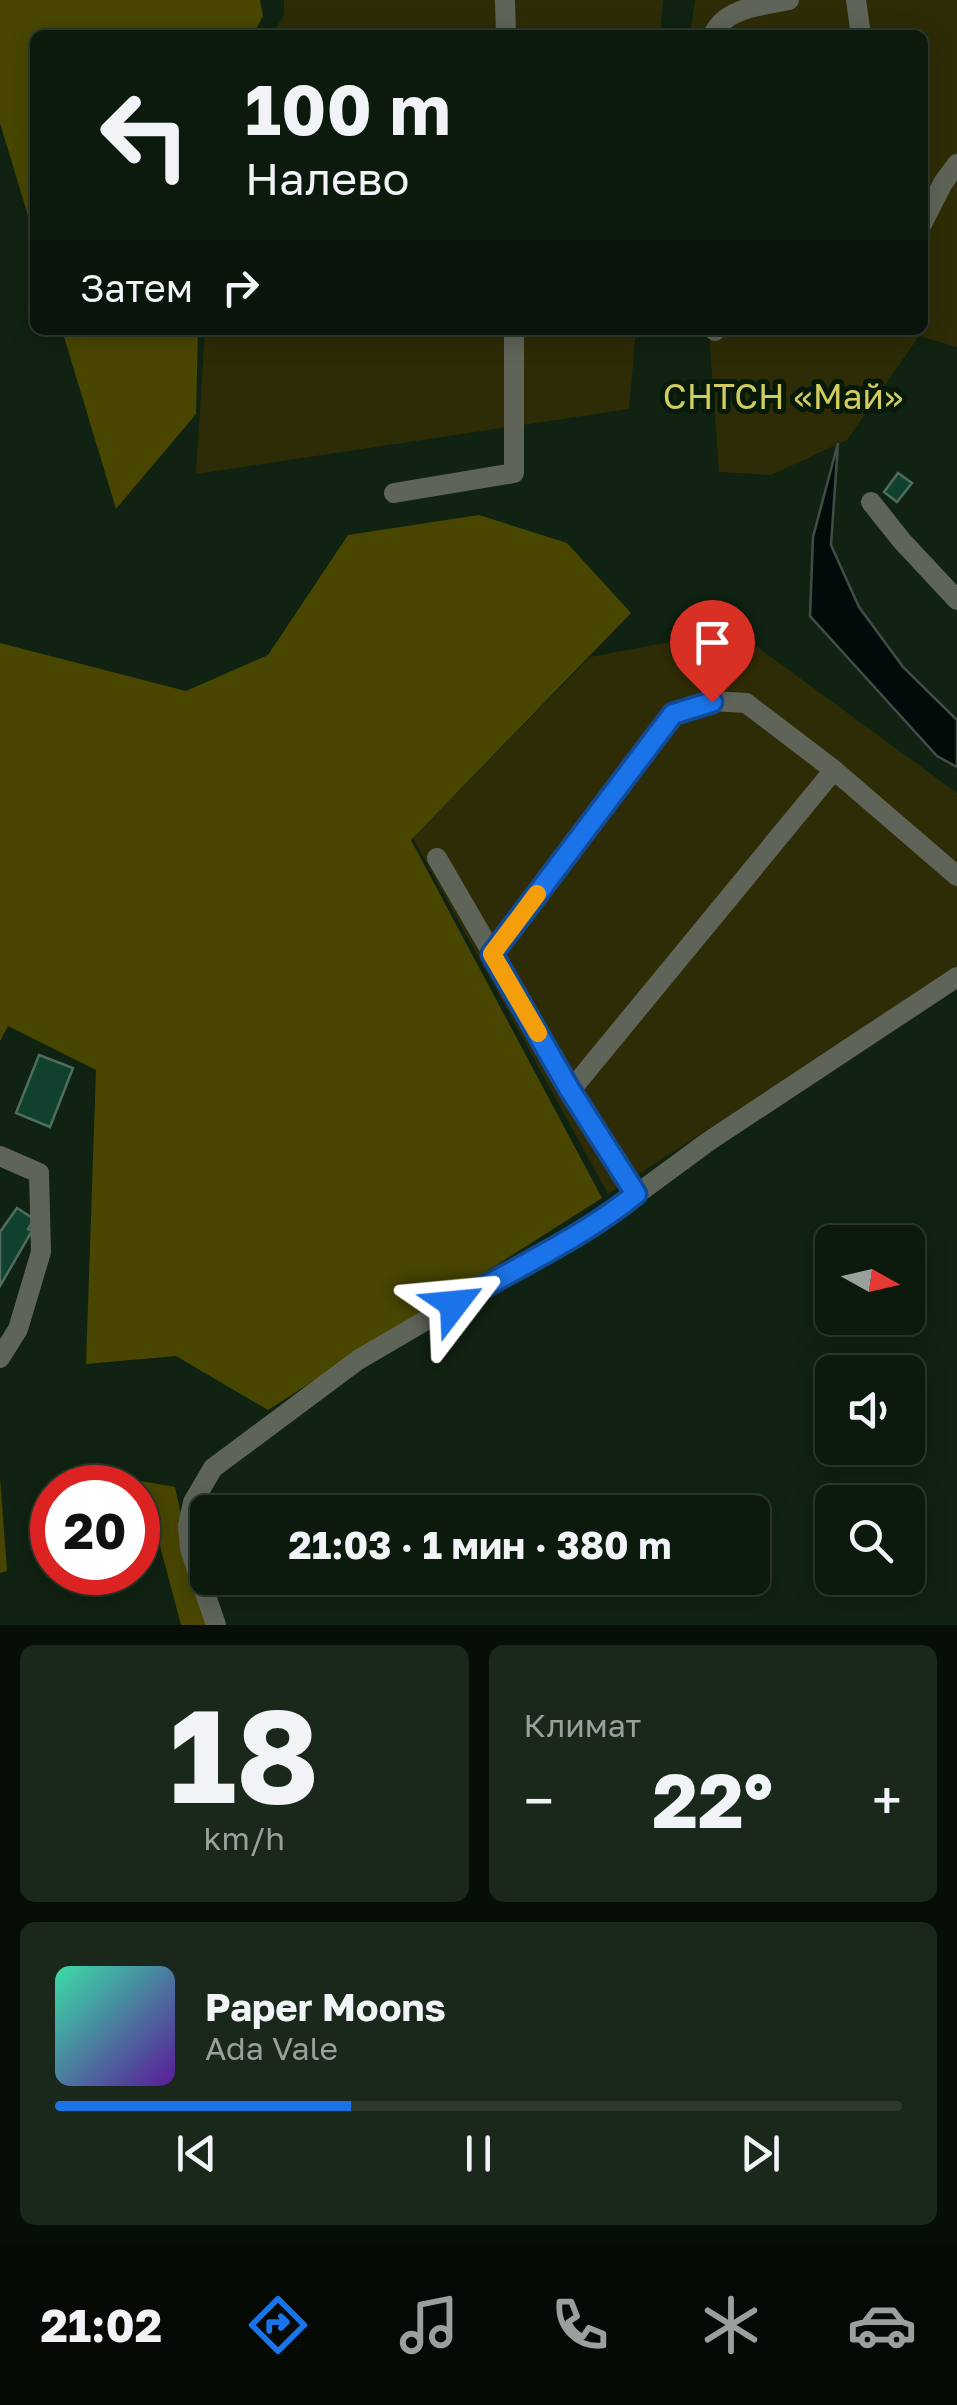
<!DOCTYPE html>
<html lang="ru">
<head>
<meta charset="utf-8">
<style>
	body { margin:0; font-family:"Golos Text",sans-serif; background:#1a271b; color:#f1f3f6; height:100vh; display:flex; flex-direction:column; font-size:38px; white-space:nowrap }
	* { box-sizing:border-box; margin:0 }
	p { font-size:32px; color:#9aa19d }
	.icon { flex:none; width:55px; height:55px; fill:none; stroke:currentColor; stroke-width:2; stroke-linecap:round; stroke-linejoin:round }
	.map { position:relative; height:1625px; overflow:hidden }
	.drawer { display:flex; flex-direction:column; gap:20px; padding:20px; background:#070e07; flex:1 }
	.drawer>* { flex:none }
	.guide { position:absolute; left:30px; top:30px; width:898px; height:305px; border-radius:15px; box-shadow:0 5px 25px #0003,0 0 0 2px #2c382e; background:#0c1a0d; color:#f1f3f6; overflow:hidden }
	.needle { width:65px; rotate:98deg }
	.tools { position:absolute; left:815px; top:1225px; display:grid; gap:20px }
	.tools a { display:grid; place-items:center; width:110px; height:110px; border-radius:15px; background:#0c1a0d; box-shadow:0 5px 25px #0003,0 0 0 2px #2c382e; font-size:50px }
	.speed { position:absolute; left:30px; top:1465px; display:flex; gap:20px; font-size:50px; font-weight:700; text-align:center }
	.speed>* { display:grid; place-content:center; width:130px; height:130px; border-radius:50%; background:#0c1a0d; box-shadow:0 5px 25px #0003,0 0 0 2px #2c382e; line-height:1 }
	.speed .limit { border:15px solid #d22; background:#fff; color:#111 }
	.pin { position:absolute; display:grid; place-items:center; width:85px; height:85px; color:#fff; margin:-102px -42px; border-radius:50% 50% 50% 0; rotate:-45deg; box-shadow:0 0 10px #0007 }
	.pin .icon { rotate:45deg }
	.me { position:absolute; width:110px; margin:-55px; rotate:61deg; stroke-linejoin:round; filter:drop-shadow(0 0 8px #0008) }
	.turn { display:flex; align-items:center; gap:35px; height:210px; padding:0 50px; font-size:45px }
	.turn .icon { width:130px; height:130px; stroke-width:2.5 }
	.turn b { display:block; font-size:70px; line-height:85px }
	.then { display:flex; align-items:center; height:95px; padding:0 50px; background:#0003; gap:20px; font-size:38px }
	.big { font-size:75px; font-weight:700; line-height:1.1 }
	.drawer .card { flex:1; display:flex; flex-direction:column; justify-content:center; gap:15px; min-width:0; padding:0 35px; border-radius:15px; background:#1a271b }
	.drawer .dial { align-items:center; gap:0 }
	.dial b { font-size:130px; line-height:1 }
	.song { display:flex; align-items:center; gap:30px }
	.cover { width:120px; height:120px; border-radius:15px; background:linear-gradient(135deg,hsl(160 70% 55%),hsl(270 70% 35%)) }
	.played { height:10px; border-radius:5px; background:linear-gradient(90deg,#1a73e8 35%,#2c382e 35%) }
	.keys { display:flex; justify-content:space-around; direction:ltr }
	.heat { display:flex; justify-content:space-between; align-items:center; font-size:55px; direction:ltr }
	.drawer .tiles { flex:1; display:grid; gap:20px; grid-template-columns:1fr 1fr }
	.card:last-child { grid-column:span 2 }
	.trip { position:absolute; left:190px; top:1495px; width:580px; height:100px; border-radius:15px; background:#0c1a0d; box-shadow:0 5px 25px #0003,0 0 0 2px #2c382e; font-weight:700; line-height:100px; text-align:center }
	.tabs { display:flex; height:160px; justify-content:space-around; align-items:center; background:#050a05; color:#9aa19d }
	.tabs .icon { width:70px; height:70px }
	.tabs .current { color:#1a73e8 }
	.tabs b { font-size:45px; color:#f1f3f6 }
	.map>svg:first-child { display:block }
	.green { fill:#2e2c06 }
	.forest { fill:#494602 }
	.water { fill:#010c0a; stroke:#414c47; stroke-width:2.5 }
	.building { fill:#10412f; stroke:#4f6c5f; stroke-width:2.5 }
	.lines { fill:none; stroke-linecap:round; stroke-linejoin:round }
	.minor { stroke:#5f6459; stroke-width:20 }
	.route-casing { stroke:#114b97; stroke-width:25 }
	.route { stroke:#1a73e8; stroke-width:18 }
	.slow { stroke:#f59e0b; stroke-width:18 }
	.labels { text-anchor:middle; stroke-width:10; stroke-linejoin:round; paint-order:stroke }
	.park-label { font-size:35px; fill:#d1cc5f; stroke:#071909 }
</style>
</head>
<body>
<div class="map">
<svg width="957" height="1625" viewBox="0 0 957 1625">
	<rect width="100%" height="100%" fill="#102211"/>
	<path class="green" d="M284,0H663L660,35H272L284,15Z
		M695,0H957V347L919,336L847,440L771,475L719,472L709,330H922V35H690Z
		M205,330H636L629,409L196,474Z
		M734,630L957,793V968L608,1194L413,838L590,657Z"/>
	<path class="forest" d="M0,0H260L263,16L253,35H35V239L0,123Z
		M62,330H198L196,414L116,509Z
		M479,515L567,543L631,613L411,840L602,1198L268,1410L176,1356L86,1364L96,1070L8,1026L0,1041V643L186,691L268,655L348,535Z
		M0,1477L7,1571L0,1573Z
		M135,1480L175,1487L206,1625H181L160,1546L138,1514V1488H132Z"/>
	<path class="water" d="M838,443L831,545L859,607L903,667L957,720V767L937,756L810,616L813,537Z"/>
	<path class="building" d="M898,473L912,483L897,502L884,492Z
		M39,1055L73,1068L50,1127L16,1113Z
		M17,1208L34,1219L28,1229L32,1231L0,1286V1232Z"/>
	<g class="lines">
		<path class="minor" d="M505,0L506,35
			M856,0L861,35
			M713,35C725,7 762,6 789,0
			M922,224L943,183L957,164
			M715,331V330
			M394,493L514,473V330
			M871,502L902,541L957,600
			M437,858L492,953
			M571,1090L834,770
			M0,1156L39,1173L41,1252L18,1329L0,1358
			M636,1195L571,1090L492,953L673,714L712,701L746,703L834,770L957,876
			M216,1625L190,1549L188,1525L193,1502L213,1468L358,1360L486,1285L544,1255L618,1208L709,1141L957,977"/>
	</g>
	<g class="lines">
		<g class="route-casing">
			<path id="route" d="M454,1304C515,1268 580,1239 636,1194L570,1090L492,954L673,714L712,702"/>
		</g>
		<use href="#route" class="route"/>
		<path class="slow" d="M537,894L492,954L538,1033"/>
	</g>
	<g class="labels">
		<g class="park-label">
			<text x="783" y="409">СНТСН «Май»</text>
		</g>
	</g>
</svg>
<div class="tools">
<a><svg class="needle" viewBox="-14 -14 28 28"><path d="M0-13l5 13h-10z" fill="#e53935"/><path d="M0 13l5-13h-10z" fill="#9aa19d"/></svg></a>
<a><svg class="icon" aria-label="sound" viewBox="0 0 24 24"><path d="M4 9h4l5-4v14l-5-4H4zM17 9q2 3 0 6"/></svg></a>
<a><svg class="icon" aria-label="search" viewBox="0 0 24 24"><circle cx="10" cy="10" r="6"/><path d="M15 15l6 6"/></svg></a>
</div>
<div class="speed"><div class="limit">20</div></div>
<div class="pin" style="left:712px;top:702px;background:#d93025"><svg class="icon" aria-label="arrive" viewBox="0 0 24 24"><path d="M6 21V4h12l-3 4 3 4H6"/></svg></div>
<svg class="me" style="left:454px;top:1304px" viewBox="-20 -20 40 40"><path d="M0-17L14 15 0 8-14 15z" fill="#1a73e8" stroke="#fff" stroke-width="4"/></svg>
<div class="trip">21:03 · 1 мин · 380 m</div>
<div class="guide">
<div class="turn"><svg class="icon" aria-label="left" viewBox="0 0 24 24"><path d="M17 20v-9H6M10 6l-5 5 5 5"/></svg><div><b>100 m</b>Налево</div></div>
<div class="then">Затем<svg class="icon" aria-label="right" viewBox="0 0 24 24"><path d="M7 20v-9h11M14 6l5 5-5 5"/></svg></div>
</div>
</div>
<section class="drawer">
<div class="tiles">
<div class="card dial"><b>18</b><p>km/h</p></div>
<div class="card"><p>Климат</p>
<div class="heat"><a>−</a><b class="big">22°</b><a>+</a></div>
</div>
<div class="card">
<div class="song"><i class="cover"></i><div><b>Paper Moons</b><p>Ada Vale</p></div></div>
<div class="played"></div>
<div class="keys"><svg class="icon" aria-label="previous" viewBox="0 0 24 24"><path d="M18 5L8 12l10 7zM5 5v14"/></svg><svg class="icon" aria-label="pause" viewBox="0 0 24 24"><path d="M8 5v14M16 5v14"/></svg><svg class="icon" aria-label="next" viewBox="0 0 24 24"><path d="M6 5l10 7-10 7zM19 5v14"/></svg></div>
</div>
</div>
</section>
<nav class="tabs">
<b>21:02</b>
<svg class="icon current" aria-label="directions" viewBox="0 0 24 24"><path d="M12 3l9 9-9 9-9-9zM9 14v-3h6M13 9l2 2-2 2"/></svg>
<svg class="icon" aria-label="music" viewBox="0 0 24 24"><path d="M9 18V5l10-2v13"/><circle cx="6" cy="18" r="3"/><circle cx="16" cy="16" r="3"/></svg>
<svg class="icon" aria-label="phone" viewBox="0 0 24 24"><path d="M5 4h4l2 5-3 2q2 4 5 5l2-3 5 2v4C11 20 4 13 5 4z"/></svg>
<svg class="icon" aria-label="climate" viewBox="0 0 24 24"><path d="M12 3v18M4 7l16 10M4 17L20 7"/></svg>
<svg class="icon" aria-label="car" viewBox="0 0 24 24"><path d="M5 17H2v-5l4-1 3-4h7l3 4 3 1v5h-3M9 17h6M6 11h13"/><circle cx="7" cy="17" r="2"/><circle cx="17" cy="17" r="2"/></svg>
</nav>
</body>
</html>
